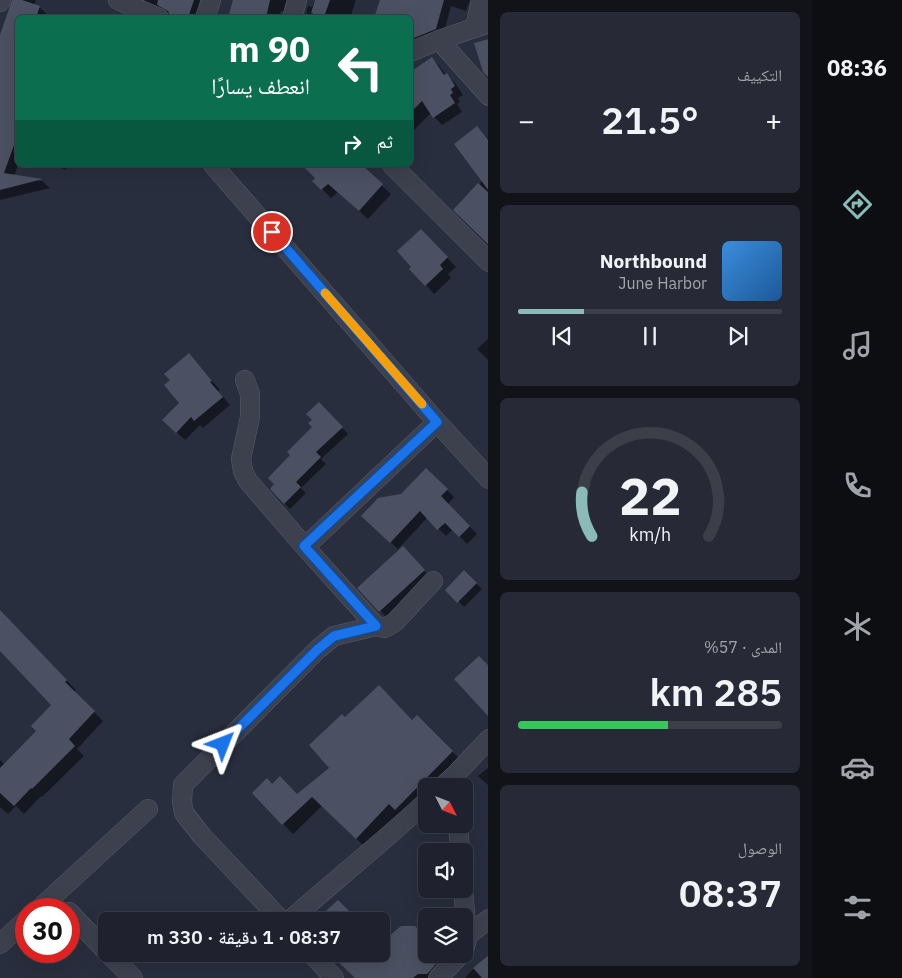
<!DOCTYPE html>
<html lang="ar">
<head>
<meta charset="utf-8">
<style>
	body { margin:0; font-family:"IBM Plex Sans","Noto Naskh Arabic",sans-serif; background:#272a36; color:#f1f3f6; direction:rtl; height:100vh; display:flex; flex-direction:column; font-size:19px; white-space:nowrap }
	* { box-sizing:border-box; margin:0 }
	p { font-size:16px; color:#a1a4aa }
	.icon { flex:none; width:28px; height:28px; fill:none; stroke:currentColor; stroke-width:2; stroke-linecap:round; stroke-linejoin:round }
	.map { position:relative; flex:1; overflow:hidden; direction:ltr }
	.panel { display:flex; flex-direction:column; gap:12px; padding:12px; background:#111319; width:324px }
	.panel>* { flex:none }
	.top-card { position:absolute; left:15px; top:15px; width:398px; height:152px; border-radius:8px; box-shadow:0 5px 20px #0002,0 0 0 1px #3c3f4a; direction:rtl; background:#0b6e4f; color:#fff; overflow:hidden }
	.needle { width:32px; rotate:132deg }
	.fabs { position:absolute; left:418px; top:778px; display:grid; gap:10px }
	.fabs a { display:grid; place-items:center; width:55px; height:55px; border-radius:8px; background:#1f222e; box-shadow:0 5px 20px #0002,0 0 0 1px #3c3f4a; font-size:25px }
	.speed { position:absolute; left:15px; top:898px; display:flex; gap:10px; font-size:25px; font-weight:700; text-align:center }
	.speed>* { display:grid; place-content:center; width:65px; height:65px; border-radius:50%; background:#1f222e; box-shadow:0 5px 20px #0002,0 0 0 1px #3c3f4a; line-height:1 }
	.speed .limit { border:8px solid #d22; background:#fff; color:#111 }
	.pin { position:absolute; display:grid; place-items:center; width:42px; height:42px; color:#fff; margin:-21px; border:2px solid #fff; border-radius:50%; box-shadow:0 1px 5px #0007 }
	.me { position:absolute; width:55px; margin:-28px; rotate:45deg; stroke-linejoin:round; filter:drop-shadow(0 0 4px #0008) }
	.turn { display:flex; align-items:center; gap:18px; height:105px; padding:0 20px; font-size:22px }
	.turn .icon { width:65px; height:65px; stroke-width:2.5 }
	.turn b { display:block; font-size:35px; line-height:42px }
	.then { display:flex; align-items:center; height:48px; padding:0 20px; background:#0003; gap:10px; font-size:19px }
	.big { font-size:38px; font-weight:600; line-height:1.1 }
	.panel .widget { flex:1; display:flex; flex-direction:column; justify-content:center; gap:8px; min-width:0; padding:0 18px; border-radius:8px; background:#272a36 }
	.panel .dial { align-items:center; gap:0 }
	.dial svg { height:130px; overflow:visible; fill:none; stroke:#3c3f4a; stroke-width:7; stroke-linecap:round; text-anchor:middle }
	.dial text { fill:#f1f3f6; stroke:none }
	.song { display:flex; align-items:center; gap:15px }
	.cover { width:60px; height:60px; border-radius:8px; background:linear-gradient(135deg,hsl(210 70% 55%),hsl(210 70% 35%)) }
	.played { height:5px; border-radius:2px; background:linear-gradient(90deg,#8bbbb9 25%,#3c3f4a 25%) }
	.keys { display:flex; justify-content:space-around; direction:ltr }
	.heat { display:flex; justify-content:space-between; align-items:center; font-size:28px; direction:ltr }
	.charge { height:8px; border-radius:4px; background:linear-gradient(90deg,#34c759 57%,#3c3f4a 0) }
	.trip { position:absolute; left:98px; top:912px; width:292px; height:50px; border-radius:8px; background:#1f222e; box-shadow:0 5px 20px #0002,0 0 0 1px #3c3f4a; font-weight:600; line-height:50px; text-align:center; direction:rtl }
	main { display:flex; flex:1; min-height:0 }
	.dock { display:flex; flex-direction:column; width:90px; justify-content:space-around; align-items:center; background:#0c0e12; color:#a1a4aa }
	.dock .icon { width:35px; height:35px }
	.dock .current { color:#8bbbb9 }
	.dock b { font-size:22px; color:#f1f3f6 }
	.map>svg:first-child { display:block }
	.shadow { fill:#0007 }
	.building { fill:#4b5162 }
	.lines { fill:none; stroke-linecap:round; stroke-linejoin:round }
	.minor-casing { stroke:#585c69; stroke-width:20 }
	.minor { stroke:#3d414e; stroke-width:19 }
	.route-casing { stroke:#114b97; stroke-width:12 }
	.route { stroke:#1a73e8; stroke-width:9 }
	.slow { stroke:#f59e0b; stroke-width:9 }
</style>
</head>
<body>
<main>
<nav class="dock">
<b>08:36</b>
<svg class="icon current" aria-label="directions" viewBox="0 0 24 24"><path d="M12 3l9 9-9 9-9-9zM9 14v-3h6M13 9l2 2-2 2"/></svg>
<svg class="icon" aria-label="music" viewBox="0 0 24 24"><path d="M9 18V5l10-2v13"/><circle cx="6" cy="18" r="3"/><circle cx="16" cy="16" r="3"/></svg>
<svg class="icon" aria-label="phone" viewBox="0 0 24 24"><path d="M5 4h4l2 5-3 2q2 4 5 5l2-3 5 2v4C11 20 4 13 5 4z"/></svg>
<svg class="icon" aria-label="climate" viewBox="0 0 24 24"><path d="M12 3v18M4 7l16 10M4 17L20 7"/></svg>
<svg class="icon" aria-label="car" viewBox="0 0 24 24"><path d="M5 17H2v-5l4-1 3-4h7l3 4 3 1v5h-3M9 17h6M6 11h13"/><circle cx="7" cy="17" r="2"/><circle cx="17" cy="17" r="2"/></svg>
<svg class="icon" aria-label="filters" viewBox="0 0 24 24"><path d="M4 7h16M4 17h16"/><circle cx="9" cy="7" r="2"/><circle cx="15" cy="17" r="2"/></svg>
</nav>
<section class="panel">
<div class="widget"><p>التكييف</p>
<div class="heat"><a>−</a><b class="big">21.5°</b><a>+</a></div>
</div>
<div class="widget">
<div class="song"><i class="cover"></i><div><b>Northbound</b><p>June Harbor</p></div></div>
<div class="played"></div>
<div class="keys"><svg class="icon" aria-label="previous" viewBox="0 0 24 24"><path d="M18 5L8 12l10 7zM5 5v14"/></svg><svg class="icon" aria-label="pause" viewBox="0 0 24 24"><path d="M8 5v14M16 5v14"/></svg><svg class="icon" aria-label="next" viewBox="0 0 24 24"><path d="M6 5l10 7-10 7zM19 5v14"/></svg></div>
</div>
<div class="widget dial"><svg viewBox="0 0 100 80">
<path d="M14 69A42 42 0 1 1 86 69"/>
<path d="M14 69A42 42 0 0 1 8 42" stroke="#8bbbb9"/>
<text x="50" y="56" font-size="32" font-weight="700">22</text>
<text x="50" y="72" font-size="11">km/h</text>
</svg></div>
<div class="widget"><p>المدى · 57%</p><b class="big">285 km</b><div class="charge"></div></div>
<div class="widget"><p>الوصول</p><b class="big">08:37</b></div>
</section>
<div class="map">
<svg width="489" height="978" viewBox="0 0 489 978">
	<rect width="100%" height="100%" fill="#292e3e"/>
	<path class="shadow" d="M13,0H36L34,5L39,7L49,16L53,18H18V165L14,176L42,181L50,188L0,200V58Z
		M144,0H204L198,18H173L171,14L148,4Z
		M234,0H295L290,14L281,11L279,18H229Z
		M315,0H356L350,18H305L308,6L312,7Z
		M381,0H470L466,11L451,6L443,36L410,44V18Z
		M432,59L440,67L446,75L455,83L463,95L458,98L460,102L457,104L462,112L442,125L431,113L410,134V73Z
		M477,128L489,140V244L454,210L482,181Z
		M52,165H67L66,170Z
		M307,165H359L391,194L368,219L338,192L331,198L314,181L317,178Z
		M430,239L456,267L448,274L451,278L434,294L426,285Z
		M489,338V361L477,349Z
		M189,354L220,390L218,391L230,405L203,428L200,425L185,440L164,420L181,403L171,380Z
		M319,404L348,434L321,459L326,464L301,488L306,493L290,509L271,489L292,455L314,427V420Z
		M426,469L454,497L448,504L477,534L467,544L453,529L446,536L427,518L398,549L370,523L401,495Z
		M403,548L430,577L386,617L359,588Z
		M464,572L482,589L464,607L447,590Z
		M0,612L76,690L74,692L103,721L77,749L84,756L42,797L41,796L24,814L16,806L8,814L0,807V760L5,765L38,731L53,705L0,649Z
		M417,717L462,761L437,786H426V797L405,818L400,813L366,848L322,806L293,834L253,793L273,785L297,795L331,768L345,719L413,721Z
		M489,767V786L478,776Z
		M415,927L426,939V954H441L446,959L440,978H357L333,954H381Z
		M489,956V978H465L471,971Z"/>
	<path class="building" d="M12,0H22L40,6L36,18H18V134L4,173L43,179L0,190V35Z
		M158,0H194L188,18H175L170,16L168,11L157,5Z
		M233,0H270L266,18H228Z
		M315,0H330L324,17L311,13Z
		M380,0H444L436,29L414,38H410V18H374Z
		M489,39V78L483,72L474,43Z
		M432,57L444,75L447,73L455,86L451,89L453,93L450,95L455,103L433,118L422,101L410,113V72Z
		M477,126L489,141V191L454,144Z
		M302,165H362L383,184L359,211L328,184L321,190L312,181L315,178Z
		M478,183L489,193V245L453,210Z
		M421,229L448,257L440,265L443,269L425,286L409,269L411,267L397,251Z
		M189,353L212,381L210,382L223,397L194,421L191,417L176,433L162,420L179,403L164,385L170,380L164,374Z
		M319,402L343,427L316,452L321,457L296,482L301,487L284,504L270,489L274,484L268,478L290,455L287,452L312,427L308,423L312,420L306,414Z
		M426,468L448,489L441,496L470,526L459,537L445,523L437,530L420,511L390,543L361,516L378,498L401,494Z
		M403,546L425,570L379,612L357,588Z
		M464,570L477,583L457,603L445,590Z
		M0,610L67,680L65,682L95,711L69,739L75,746L32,789L31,788L14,806L0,793V768L36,731L31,726L51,705L0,651Z
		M479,656L489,666V717L454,679Z
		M379,685L412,720L417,715L453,751L395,810L389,804L356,839L312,797L282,825L252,793L267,778L272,784L280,776L297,794L329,768L309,745L342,714L345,717Z
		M338,900L359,921H315Z
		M401,926H415L426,937V954H437V963L427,974H418L413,978H355L330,954H381V943Z
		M489,955V978H482L473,968Z"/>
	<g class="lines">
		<g class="minor-casing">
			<path id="minor" d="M118,0L159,18
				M0,2L1,0
				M205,18L211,0
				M292,18L297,0
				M475,28L481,0
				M439,40L489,96
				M410,52L439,40L489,23
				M213,165L437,422L489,479
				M392,165L489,262
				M245,380L250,394V417L241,459L243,471L248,481L305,547L376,626L385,628L395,622L433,581
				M305,547L437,422
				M443,786L454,776L489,739
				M458,824L460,851
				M463,889L466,924L468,935L465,947L464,949
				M39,909L148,809
				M69,912L106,951
				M282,921L202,836L184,813L182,802L183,785L317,650L334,636L376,626
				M289,921C334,881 382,843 426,802
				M468,935L489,919
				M0,944L26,920
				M109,954L133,978
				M312,954L334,978
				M438,978L461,954"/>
		</g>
		<use href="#minor" class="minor"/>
	</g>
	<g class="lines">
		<g class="route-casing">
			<path id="route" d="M223,744L317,650L334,636L376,626L304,546L437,422L272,232"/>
		</g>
		<use href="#route" class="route"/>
		<path class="slow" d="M325,293L422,404"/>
	</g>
</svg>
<div class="fabs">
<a><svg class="needle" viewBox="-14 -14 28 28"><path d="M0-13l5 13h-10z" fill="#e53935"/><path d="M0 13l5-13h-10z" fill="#a1a4aa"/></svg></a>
<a><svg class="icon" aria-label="sound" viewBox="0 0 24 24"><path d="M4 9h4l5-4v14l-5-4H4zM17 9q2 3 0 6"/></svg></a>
<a><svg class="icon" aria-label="layers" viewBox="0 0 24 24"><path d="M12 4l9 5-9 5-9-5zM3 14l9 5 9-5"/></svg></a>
</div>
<div class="speed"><div class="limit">30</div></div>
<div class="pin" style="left:272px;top:232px;background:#d93025"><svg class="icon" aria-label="arrive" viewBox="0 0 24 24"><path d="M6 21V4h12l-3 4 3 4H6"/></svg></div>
<svg class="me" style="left:223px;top:744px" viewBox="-20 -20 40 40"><path d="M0-17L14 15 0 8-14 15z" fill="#1a73e8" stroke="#fff" stroke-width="4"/></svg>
<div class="trip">08:37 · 1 دقيقة · 330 m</div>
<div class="top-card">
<div class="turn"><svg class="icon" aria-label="left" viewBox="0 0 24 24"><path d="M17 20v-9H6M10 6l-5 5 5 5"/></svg><div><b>90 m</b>انعطف يسارًا</div></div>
<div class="then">ثم<svg class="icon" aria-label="right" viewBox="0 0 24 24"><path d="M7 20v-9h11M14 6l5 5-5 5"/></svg></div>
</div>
</div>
</main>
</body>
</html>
